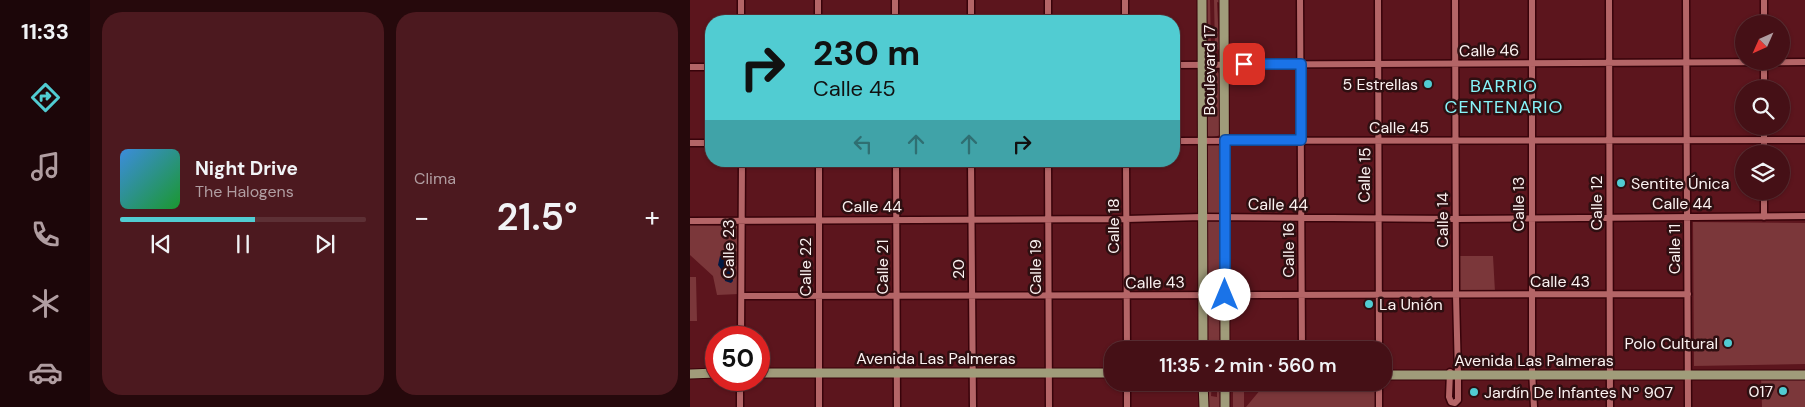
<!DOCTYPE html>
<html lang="es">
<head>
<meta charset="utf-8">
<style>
	body { margin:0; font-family:"DM Sans",sans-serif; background:#4c191f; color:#f1f3f6; height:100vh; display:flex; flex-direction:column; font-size:19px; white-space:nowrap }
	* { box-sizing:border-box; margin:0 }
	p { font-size:16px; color:#b09da1 }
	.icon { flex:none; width:28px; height:28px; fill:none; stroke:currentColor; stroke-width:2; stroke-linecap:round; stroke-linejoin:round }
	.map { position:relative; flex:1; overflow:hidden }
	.drawer { display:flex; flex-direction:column; gap:12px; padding:12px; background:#26090c; width:600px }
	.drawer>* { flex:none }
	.guide { position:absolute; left:15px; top:15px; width:475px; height:152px; border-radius:20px; box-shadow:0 1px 4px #0004,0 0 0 1px #5d3035; background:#51ccd2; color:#111; overflow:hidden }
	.needle { width:32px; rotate:225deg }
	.controls { position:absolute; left:1045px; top:15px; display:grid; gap:10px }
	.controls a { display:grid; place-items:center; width:55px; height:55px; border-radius:50%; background:#451016; box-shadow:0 1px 4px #0004,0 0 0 1px #5d3035; font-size:25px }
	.speed { position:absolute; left:15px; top:326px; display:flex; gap:10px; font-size:25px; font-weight:700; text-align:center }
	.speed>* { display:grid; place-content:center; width:65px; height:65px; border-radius:50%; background:#451016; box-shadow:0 1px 4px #0004,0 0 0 1px #5d3035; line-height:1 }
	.speed .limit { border:8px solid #d22; background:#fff; color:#111 }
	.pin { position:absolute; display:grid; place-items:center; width:42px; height:42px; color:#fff; margin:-21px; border-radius:10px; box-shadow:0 2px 8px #0006 }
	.me { position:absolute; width:55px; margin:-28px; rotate:0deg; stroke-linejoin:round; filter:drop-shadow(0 0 4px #0008) }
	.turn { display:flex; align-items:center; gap:18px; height:105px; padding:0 25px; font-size:22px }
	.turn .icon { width:65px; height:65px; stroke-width:2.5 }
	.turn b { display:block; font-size:35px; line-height:42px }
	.lanes { display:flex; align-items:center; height:48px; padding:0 25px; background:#0003; justify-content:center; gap:25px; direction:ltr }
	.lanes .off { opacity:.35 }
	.big { font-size:38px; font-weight:600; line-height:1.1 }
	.drawer .widget { flex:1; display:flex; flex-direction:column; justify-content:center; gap:8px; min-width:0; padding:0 18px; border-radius:20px; background:#4c191f }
	.song { display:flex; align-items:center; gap:15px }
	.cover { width:60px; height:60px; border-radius:8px; background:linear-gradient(135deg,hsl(210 70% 55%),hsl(130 70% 35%)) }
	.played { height:5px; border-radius:2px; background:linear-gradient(90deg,#51ccd2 55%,#5d3035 55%) }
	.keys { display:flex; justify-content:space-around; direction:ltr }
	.heat { display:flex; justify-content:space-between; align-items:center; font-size:28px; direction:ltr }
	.drawer .tiles { flex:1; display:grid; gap:12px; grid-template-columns:repeat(2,1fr) }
	.trip { position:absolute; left:414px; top:341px; width:288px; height:50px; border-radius:20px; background:#451016; box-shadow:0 1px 4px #0004,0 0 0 1px #5d3035; font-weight:600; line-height:50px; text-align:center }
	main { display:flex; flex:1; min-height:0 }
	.menu { display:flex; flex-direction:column; width:90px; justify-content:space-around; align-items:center; background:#1c0609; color:#b09da1 }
	.menu .icon { width:35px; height:35px }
	.menu .active { color:#51ccd2 }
	.menu b { font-size:22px; color:#f1f3f6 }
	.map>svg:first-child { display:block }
	.green { fill:#7b373a }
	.water { fill:#001843 }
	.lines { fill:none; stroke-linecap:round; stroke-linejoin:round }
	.stream { stroke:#001843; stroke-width:1 }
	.minor-casing { stroke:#38030a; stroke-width:9 }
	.major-casing { stroke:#38030a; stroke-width:11 }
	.minor { stroke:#b46567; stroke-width:6 }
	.major { stroke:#a09c7a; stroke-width:9 }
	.route-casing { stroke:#114b97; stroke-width:12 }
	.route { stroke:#1a73e8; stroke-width:9 }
	.poi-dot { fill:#51ccd2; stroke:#2e0f11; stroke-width:2 }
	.labels { text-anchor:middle; stroke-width:5; stroke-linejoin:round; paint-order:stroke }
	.street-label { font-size:16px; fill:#fbf2f1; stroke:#2e0f11 }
	.poi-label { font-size:16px; fill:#fbf2f1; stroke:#2e0f11; text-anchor:end }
	.neighbourhood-label { font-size:18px; letter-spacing:1px; fill:#88f4f9; stroke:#2e0f11 }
</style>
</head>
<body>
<main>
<nav class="menu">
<b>11:33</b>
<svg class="icon active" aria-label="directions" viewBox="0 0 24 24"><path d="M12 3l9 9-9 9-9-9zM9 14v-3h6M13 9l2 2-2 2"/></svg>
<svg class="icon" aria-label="music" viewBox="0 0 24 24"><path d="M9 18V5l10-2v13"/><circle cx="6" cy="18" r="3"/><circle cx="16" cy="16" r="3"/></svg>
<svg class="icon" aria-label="phone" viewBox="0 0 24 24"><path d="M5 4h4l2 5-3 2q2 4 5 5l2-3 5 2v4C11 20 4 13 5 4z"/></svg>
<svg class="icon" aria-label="climate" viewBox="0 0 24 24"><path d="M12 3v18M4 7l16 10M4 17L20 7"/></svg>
<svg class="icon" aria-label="car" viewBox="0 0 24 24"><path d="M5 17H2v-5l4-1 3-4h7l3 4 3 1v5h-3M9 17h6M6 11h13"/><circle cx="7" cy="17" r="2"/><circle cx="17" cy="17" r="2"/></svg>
</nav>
<section class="drawer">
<div class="tiles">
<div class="widget">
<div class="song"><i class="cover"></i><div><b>Night Drive</b><p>The Halogens</p></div></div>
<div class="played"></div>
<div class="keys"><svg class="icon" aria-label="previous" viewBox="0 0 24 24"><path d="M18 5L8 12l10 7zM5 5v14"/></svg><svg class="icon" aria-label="pause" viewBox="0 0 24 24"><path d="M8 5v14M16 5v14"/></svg><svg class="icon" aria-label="next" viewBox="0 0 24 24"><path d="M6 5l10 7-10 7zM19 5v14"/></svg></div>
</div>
<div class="widget"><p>Clima</p>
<div class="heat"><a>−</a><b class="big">21.5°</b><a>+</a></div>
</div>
</div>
</section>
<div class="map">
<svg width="1115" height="407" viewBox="0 0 1115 407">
	<rect width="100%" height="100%" fill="#5c151d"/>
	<path class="green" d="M515,0H520L521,49H515Z
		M524,0H530V3L527,2L529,46L531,47V50L525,49Z
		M525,68L530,75L531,134C528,137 520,138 516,136L514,72L519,69Z
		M517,144H528L531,146V214L517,213L516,145Z
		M517,221H529L531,223L532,289L529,291L517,290L515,223Z
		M1003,222L1115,223V364L1004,366Z
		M0,225L47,226L49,294L27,295L23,276L0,255Z
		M768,256H803L805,292L770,291Z
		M0,277H6L7,321H0Z
		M520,299L531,300L533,350H516L517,301Z
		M1071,376H1115V407H1072Z
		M515,383H522L521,396L527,397V383H532L533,407H515Z
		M576,383H686L687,407H556Z
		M543,385H554V407H543Z"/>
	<path class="water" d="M30,256L39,258L43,281L41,283L35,281L34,273L28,265Z"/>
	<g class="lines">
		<path class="stream" d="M523,391L524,382"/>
		<g class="minor-casing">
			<path id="minor" d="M51,0V21
				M128,0V21
				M205,0V21
				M281,0V21
				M358,0V21
				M435,0V21
				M610,0L612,350
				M688,0L689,350
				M842,0V371L844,407
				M919,0L920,407
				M996,0L998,407
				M1074,0V24
				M249,21L281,20
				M1074,61V89
				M484,65L1115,62
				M0,67H21
				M484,141L1115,140
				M0,143H21
				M1074,154V126
				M206,161L207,407
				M281,161L283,407
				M358,161L359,407
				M436,161L437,350
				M1074,217V191
				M0,221L436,219L512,217L766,219L1115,216
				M52,296L998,294
				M51,338L52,161
				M760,372L759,397L761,402L765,403L768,400V375L766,295L765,0
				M50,380V407
				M689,382V407
				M129,407V161
				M437,407V382"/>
		</g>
		<g class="major-casing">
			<path id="major" d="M512,0L513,350
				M534,0L535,350
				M69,373H422
				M0,374L26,373
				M692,375H1115
				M513,382L514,407
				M535,382V407"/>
		</g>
		<use href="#minor" class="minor"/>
		<use href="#major" class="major"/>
	</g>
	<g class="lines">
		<g class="route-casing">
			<path id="route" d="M535,295V140H611V64H554"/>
		</g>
		<use href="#route" class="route"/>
	</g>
	<g class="poi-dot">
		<circle cx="738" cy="84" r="5"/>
		<circle cx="931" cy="183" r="5"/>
		<circle cx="679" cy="304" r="5"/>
		<circle cx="1038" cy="343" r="5"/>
		<circle cx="1093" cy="391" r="5"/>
		<circle cx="784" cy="392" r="5"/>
	</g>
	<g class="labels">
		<g class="street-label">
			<text transform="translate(799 50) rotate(-1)" y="6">Calle 46</text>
			<text transform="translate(519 70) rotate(-90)" y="6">Boulevard 17</text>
			<text x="709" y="133">Calle 45</text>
			<text transform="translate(674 175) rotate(-89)" y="6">Calle 15</text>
			<text transform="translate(906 203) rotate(-90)" y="6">Calle 12</text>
			<text x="992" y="209">Calle 44</text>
			<text transform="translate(588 204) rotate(1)" y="6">Calle 44</text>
			<text transform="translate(828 204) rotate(-90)" y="6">Calle 13</text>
			<text x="182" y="212">Calle 44</text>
			<text transform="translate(752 220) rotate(-90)" y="6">Calle 14</text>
			<text transform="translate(423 226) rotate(-90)" y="6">Calle 18</text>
			<text transform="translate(38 249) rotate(-90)" y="6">Calle 23</text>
			<text transform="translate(984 249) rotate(-90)" y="6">Calle 11</text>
			<text transform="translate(598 250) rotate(-90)" y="6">Calle 16</text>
			<text transform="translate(115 267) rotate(-90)" y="6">Calle 22</text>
			<text transform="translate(192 267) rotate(-90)" y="6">Calle 21</text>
			<text transform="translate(345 267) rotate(-90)" y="6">Calle 19</text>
			<text transform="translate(268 269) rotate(-90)" y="6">20</text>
			<text x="870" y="287">Calle 43</text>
			<text transform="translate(465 282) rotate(-1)" y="6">Calle 43</text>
			<text x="246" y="364">Avenida Las Palmeras</text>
			<text x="844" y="366">Avenida Las Palmeras</text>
		</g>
		<g class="poi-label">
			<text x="728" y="90">5 Estrellas</text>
			<text x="941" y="189" text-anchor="start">Sentite Única</text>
			<text x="689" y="310" text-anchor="start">La Unión</text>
			<text x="1028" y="349">Polo Cultural</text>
			<text x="1083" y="397">017</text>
			<text x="794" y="398" text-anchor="start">Jardín De Infantes Nº 907</text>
		</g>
		<g class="neighbourhood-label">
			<text x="814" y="92">BARRIO<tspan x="814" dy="21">CENTENARIO</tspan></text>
		</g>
	</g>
</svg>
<div class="controls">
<a><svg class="needle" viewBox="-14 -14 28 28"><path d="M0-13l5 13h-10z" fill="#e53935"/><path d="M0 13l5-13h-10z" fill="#b09da1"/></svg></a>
<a><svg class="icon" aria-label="search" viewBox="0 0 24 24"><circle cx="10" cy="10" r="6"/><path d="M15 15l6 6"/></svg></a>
<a><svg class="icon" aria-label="layers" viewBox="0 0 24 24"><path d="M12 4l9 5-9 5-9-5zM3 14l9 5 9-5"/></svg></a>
</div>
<div class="speed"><div class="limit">50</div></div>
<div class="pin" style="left:554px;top:64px;background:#d93025"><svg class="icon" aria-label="arrive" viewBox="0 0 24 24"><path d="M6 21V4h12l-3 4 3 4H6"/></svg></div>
<svg class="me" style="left:535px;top:295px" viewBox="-20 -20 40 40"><circle r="19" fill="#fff"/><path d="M0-13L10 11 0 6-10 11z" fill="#1a73e8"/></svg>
<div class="trip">11:35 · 2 min · 560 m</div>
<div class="guide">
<div class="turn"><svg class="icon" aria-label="right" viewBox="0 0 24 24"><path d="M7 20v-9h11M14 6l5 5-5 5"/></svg><div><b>230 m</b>Calle 45</div></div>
<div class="lanes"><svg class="icon off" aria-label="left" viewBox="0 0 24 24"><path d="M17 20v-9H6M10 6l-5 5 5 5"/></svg><svg class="icon off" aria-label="ahead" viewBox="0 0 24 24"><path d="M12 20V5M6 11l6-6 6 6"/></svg><svg class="icon off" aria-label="ahead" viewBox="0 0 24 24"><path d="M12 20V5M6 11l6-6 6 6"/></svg><svg class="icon" aria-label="right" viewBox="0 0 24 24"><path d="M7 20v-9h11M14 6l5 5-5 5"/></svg></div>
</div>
</div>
</main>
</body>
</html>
